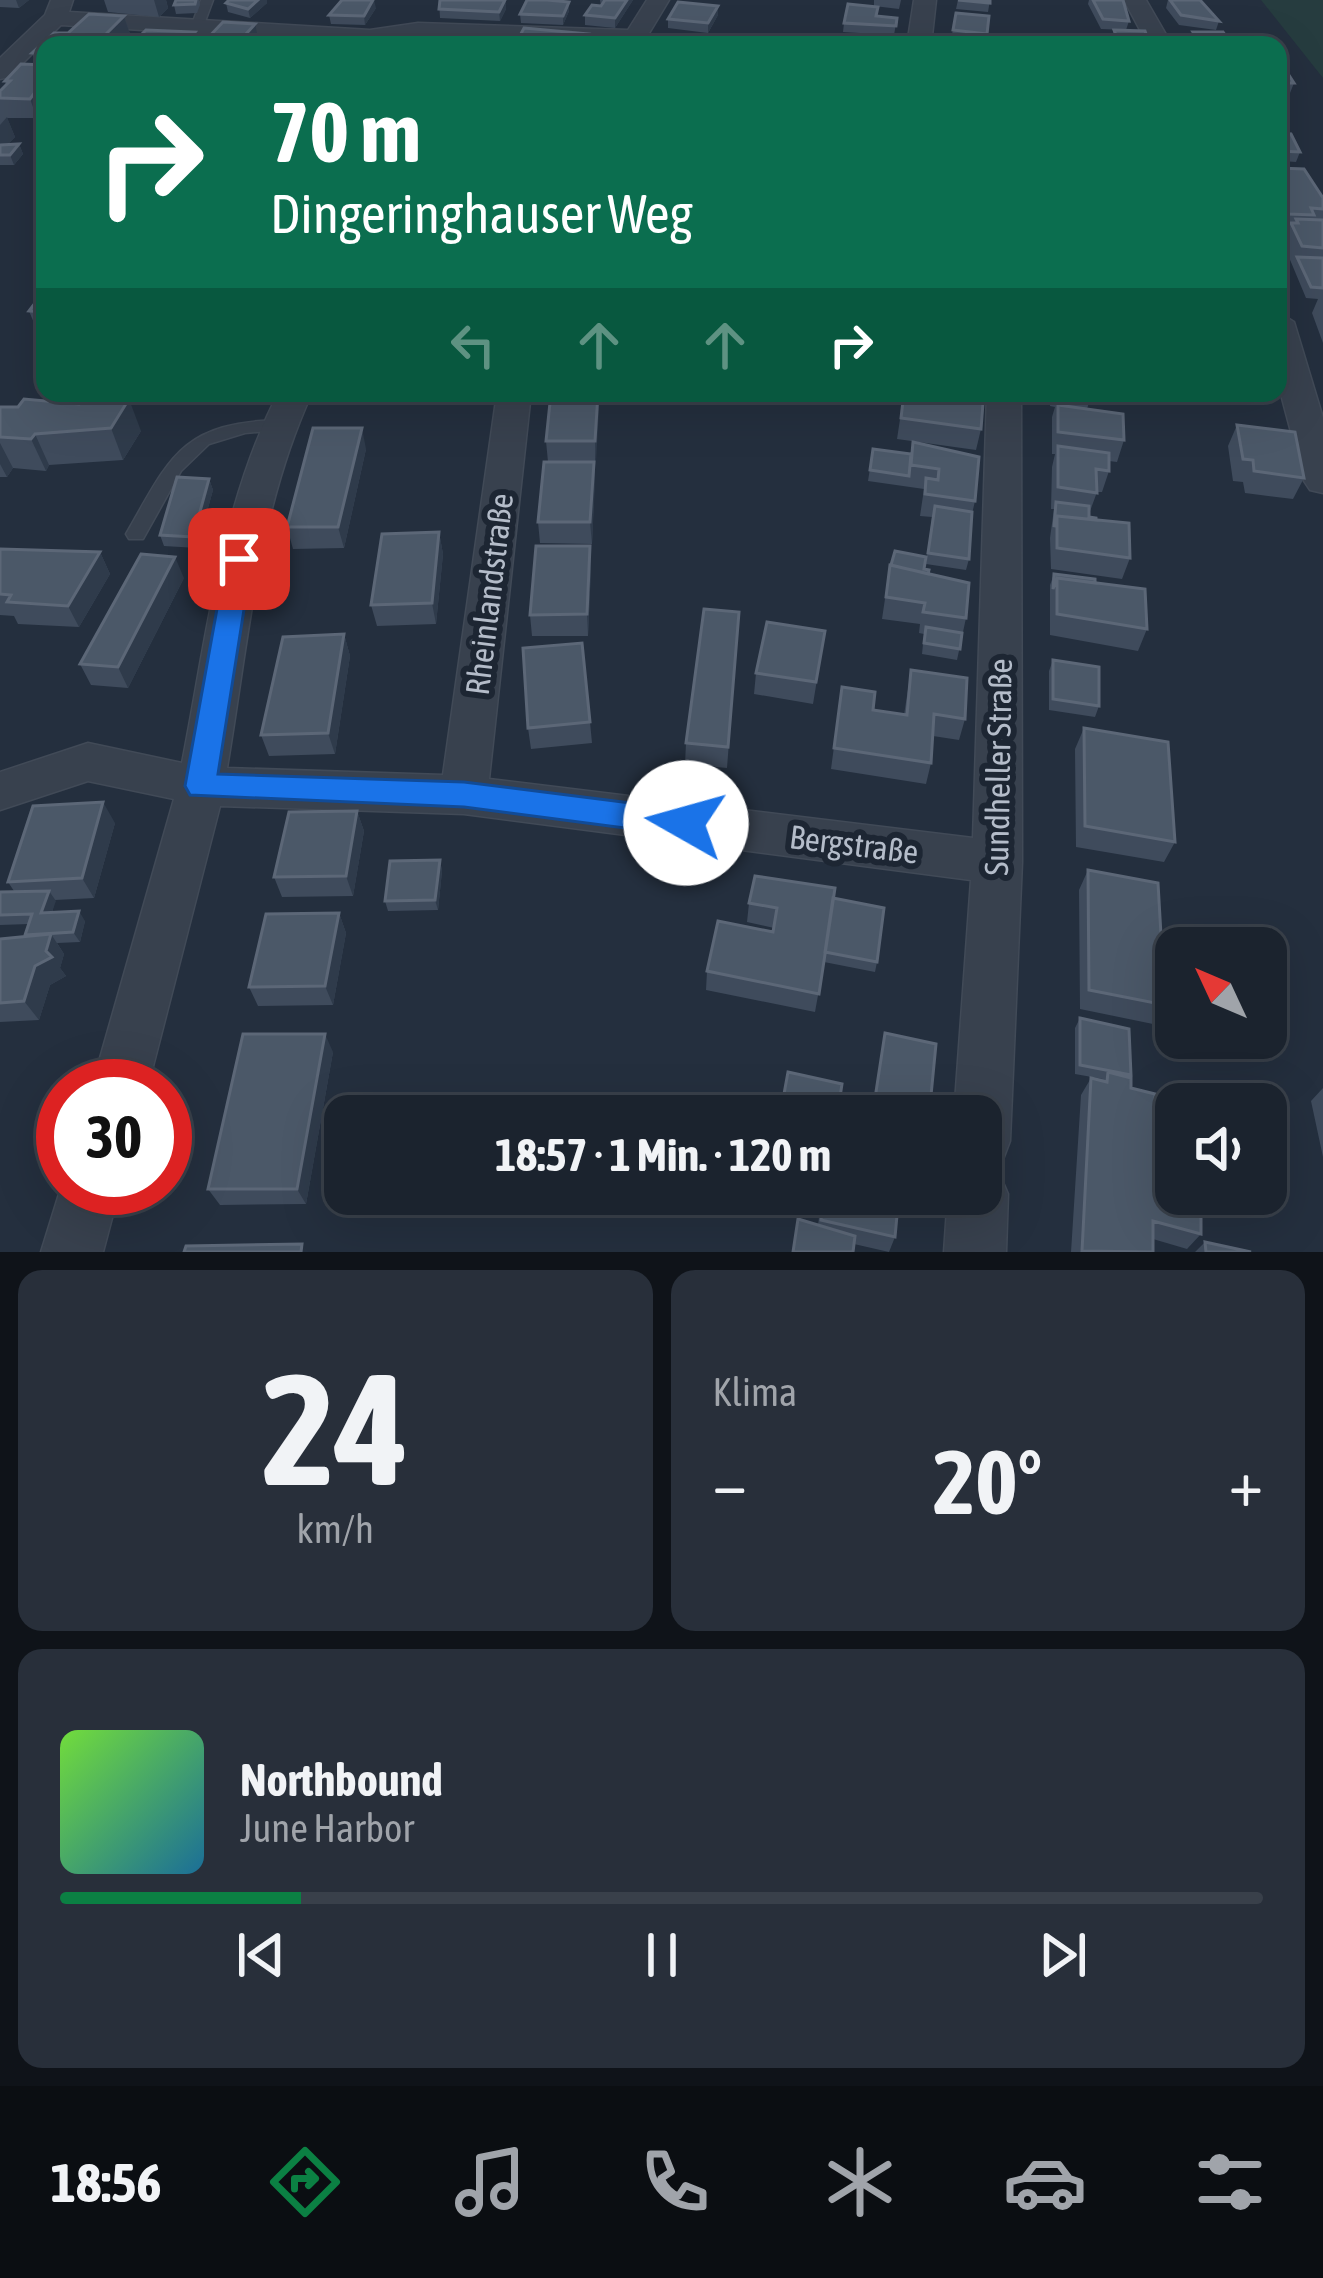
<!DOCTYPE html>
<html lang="de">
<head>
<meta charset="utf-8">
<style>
	body { margin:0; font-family:"Asap Condensed",sans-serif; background:#282f3a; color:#f1f3f6; height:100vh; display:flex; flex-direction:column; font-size:45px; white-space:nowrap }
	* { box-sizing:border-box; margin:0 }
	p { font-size:39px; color:#a0a4aa }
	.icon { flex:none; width:66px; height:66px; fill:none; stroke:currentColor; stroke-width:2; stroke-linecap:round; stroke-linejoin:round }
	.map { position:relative; height:1252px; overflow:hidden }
	.drawer { display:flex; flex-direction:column; gap:18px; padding:18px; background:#0f1319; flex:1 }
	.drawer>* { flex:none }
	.banner { position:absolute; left:36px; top:36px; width:1251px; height:366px; border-radius:24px; box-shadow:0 12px 48px #0002,0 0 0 3px #39404a; background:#0b6e4f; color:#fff; overflow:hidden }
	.needle { width:78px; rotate:314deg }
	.fabs { position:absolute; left:1155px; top:927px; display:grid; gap:24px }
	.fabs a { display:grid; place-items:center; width:132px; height:132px; border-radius:24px; background:#1b232e; box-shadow:0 12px 48px #0002,0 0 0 3px #39404a; font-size:60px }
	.speed { position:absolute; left:36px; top:1059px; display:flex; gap:24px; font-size:60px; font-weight:700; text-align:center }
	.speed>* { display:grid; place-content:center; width:156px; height:156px; border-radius:50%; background:#1b232e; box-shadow:0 12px 48px #0002,0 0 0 3px #39404a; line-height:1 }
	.speed .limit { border:18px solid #d22; background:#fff; color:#111 }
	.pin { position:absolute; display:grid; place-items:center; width:102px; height:102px; color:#fff; margin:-51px; border-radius:24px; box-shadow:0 6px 18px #0006 }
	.me { position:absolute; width:132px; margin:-66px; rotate:277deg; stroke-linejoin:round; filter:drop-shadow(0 0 9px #0008) }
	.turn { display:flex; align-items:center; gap:42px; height:252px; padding:0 36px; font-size:54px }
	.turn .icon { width:156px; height:156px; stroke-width:2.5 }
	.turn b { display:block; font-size:84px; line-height:102px }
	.lanes { display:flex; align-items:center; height:114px; padding:0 36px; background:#0003; justify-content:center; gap:60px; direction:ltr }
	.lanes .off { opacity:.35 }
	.big { font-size:90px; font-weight:700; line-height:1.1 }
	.drawer .card { flex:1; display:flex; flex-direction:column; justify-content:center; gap:18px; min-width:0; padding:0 42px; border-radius:24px; background:#282f3a }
	.drawer .dial { align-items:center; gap:0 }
	.dial b { font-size:156px; line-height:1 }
	.song { display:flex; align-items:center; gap:36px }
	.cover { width:144px; height:144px; border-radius:18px; background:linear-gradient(135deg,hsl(100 70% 55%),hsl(200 70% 35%)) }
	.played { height:12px; border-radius:6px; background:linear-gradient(90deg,#0b8043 20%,#39404a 20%) }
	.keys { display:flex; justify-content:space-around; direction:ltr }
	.heat { display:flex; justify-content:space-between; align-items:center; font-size:66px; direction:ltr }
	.drawer .tiles { flex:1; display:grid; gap:18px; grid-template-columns:1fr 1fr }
	.card:last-child { grid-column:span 2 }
	.trip { position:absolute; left:324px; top:1095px; width:678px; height:120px; border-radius:24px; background:#1b232e; box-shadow:0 12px 48px #0002,0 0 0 3px #39404a; font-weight:700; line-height:120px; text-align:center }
	.tabs { display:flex; height:192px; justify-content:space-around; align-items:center; background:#0b0e12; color:#a0a4aa }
	.tabs .icon { width:84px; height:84px }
	.tabs .active { color:#0b8043 }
	.tabs b { font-size:54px; color:#f1f3f6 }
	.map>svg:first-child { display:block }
	.green { fill:#263c3f }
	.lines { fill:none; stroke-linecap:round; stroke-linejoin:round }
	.lane-casing { stroke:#414a57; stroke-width:3 }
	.street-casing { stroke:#414a57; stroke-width:3 }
	.lane { fill:#38414e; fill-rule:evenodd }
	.street { fill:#38414e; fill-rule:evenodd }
	.wall { fill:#3f4b5c }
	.shaded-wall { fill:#2f3b4b }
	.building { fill:#4b5868; stroke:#5c6777; stroke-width:3 }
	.route { fill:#1a73e8; stroke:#114b97; stroke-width:3 }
	.labels { text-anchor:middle; stroke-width:12; stroke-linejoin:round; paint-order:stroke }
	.street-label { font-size:33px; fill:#b4bcc9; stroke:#1d2633 }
</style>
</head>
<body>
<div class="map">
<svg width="1323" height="1252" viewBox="0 0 1323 1252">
	<rect width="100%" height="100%" fill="#242f3e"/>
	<path class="green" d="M1261,0H1323V78Z"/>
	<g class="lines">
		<g class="lane-casing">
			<path id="lane" d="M201,0H213L203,27L197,30L191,27Z
				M276,420L285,426L282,430L245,433L209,444L181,471L143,539H129L126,534C170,458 180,424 276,420Z"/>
		</g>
		<g class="street-casing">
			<path id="street" d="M51,0H73L69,12L370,30L418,23L628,30L647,0H669L642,45L418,37L370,44L61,25L9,77L0,79V58L45,15Z
				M914,0H936L931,45H907Z
				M1124,0H1146L1172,45H1148Z
				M1278,312L1294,322L1323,418V493L1310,490L1304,481L1278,383Z
				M278,393H312C257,513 249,639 227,768L443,775L497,393H531L489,779L973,838L987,393H1021L1022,862L1010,1141L1002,1162L987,1168L999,1173L1008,1194L1006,1252H944L948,1194H981V1116H954L971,880L464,814L220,806L148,1086H92L174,799L88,781L0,810V772L88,743L182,763C207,636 219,511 278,393Z
				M63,1181V1188H120L103,1252H41Z"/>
		</g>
		<use href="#lane" class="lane"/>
		<use href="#street" class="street"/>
	</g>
	<path class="wall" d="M0,0H29L19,8L0,7Z
		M104,0H166L168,8L159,17L108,12Z
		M176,0H199L200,5L197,13L176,14L174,5Z
		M439,0L506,9L500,21L440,18Z
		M600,0H633L615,28L585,25V15L601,6Z
		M874,0H901L899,9L874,6Z
		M958,0H990L988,12L956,9Z
		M1089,0H1093L1129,21L1126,30L1101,29L1088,4Z
		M1168,0H1200L1219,21L1216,30L1179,25L1166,8Z
		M569,2V11L563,25L521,23L520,14Z
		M226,3H267L250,18L228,12Z
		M376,8L365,25L331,24L329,15Z
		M956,13L989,16L986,43L973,42L974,45H942L943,40H951Z
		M89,14L124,16L130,34L119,45H45V108L37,118H7L15,137L7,145L19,144L23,154L14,165H0V91L6,85L5,81L21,64L36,65L32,53L54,33H68Z
		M718,15L708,33L668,28V19Z
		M876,16L897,18L894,35L843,32L844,23Z
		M1114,30L1150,45H1114L1112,39Z
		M195,32L197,41L194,45H140L138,38Z
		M1193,32L1232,45H1192L1190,41Z
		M1278,66L1294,83L1290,93H1278Z
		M1278,133L1300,152L1296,162L1283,161L1285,168L1323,198V343L1312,313L1318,299L1306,298L1283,243L1286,235L1280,234L1278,230Z
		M45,290V342H42L29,311Z
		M598,393L592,544L540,543L538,522L548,462L546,441Z
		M904,393H981L979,402L981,429L976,450L897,439Z
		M1051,393H1092L1087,409L1124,440L1117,462L1109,461V471L1102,492H1097L1089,514V517L1096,520L1130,558L1122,579L1051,569L1050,538L1054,509H1051L1052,467L1055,454H1052V417L1055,407L1050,406Z
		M0,407L141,431L123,460L49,465L46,471L13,468L7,477H0Z
		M1237,425L1304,478L1293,499L1245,493L1243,482L1233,481L1228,446Z
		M913,442L975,501L972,514L969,559L966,570L926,564L932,517L920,516L924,489L868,481L873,449L911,454Z
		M366,449L344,548L293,549L287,527Z
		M209,479L213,490L197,548L164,546L160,535Z
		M439,532L443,554L436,624L377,626L371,605Z
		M0,549L100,552L110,574L79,627L18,624L14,616L0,615Z
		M890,565L924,569L966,618L957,660L922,654L924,634L919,633L920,624L882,619Z
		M591,568L588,636H532L530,615Z
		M1054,574L1095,583L1147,629L1138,651L1050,635V585Z
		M184,578L128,688L91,685L80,664Z
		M739,612L727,768L685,764L686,743Z
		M825,631L813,704L754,694L756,673Z
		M344,634L350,656L335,754L269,756L261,735Z
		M1053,660L1099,706L1095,717L1049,710V671Z
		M911,670L965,719L959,740L933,736L931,763L926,784L831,769L842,687L873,710L904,715Z
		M590,722L592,743L531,749L528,728Z
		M1084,728L1175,842L1164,862L1076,847L1075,749Z
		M357,811L364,831L353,896L282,897L274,877Z
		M115,823L94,898L55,900L52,913L85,921L80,942L57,943L64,954L60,968L66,976L50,985L39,1020L0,1022V939L27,937L29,924L0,925V892L14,891L8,882Z
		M440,860L442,871L438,910L388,911L385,901Z
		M1088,870L1165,1005L1153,1024L1080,1009L1079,890Z
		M833,898L877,962L875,972L824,962L815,1012L706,990L707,971L773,932L774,928L747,922L749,903Z
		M339,913L346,933L333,1005L258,1006L249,987Z
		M1080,1018L1131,1075V1088L1154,1156L1201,1234L1187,1249L1153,1239V1252H1071L1081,1095L1091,1078L1103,1079L1075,1074V1028Z
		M333,1052L306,1204L220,1205L208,1189Z
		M1323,1088V1157L1311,1101Z
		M822,1194H899L895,1237L889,1252L854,1244L818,1225Z
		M1205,1242L1251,1252H1195Z"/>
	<path class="shaded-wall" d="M16,0H29L19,8Z
		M154,0H166L168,8L159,17Z
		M258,0H267V3L250,18L248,9Z
		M374,0L376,8L365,25L364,16Z
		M506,0V9L500,21L499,12Z
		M627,0H633L615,28V18Z
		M569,2V11L563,25V16Z
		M718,6V15L708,33V23Z
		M124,16L130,34L119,45H107L104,36Z
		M255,24L259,42L257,45H236Z
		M195,32L197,41L194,45H189L187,41Z
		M90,35L94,45H80Z
		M45,79V108L37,118L30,99Z
		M7,117L15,137L0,153V125Z
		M19,144L23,154L14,165L10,155Z
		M45,206V225L38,207Z
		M598,393L599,410L596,462L595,441Z
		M129,399L141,431L123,460L111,428Z
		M362,428L366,449L344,548L338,527Z
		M35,434L49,465L46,471L31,439Z
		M0,443L13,468L7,477L0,464Z
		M594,462L595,484L592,544L590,522Z
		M209,479L213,490L197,548L193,537Z
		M439,532L443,554L436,624L432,603Z
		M590,546L591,568L588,636L587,614Z
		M100,552L110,574L79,627L68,606Z
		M175,557L184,578L128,688L118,667Z
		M344,634L350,656L335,754L328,733Z
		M103,802L115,823L94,898L82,878Z
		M357,811L364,831L353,896L346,876Z
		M440,860L442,871L438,910L435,900Z
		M49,891L56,901L48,923L41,913Z
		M79,911L85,921L80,942L73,932Z
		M339,913L346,933L333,1005L325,986Z
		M51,934L64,954L60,968L66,976L50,985L39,1020L24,1001L35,966L46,951Z
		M325,1034L333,1052L306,1204L297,1189Z"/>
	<path class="building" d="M176,0H196L195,4L174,5Z
		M229,0H258L248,9L226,3Z
		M342,0H373L364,16L329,15Z
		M440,0H505L499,12L439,9Z
		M527,0H547L569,2L563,16L520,14Z
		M605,0H627L615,18L585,15L592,5L601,6Z
		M958,0H990V3Z
		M1093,0H1123L1129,21L1103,19Z
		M1170,0H1200L1219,21L1181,15Z
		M678,2L718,6L708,23L668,19Z
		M848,4L878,7L876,16L897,18L896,26L844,23Z
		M956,13L989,16L987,34L953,30Z
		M89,14L124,16L104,36L90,35L80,45H45V54L32,53L54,33H68Z
		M223,22L255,24L236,45L202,44Z
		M524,28L589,34L584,45L516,43Z
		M146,30L195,32L187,41L138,38Z
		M1114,30L1145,31L1150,45H1120Z
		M1193,32H1223L1232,45H1202Z
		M668,35L697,37L695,45H665Z
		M325,36L359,37L354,45H318Z
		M898,40L899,45H871L870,42Z
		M943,40L973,41L974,45H944Z
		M21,64L45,65V79L30,99L0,98V91L10,81H5Z
		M1278,66H1283L1294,83H1278Z
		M1278,133L1291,134L1300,152L1278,151Z
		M19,144L10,155H0V145Z
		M1278,154H1280L1286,165H1278Z
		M1278,168L1304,169L1323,198V209L1311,208L1314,215L1288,214L1278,192Z
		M43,188H45V206L38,207Z
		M1296,219L1323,220V248L1302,246L1291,223H1298Z
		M1297,257L1323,258V288L1311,287Z
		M45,290V312L29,311Z
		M551,393H598L595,441H546Z
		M904,393L983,403L981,429L901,418Z
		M85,397L129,399L111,428L35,434L31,439L0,437V407H18L24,399L79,404Z
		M1058,405L1123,414L1124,440L1058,432Z
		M1237,425L1295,432L1304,478L1254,471L1253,460L1243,459Z
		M313,428H362L338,527H287Z
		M913,442L979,457L975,501L925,494L926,478L938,480L939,469L911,465Z
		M1058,446L1109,453V471L1096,469L1097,493L1058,487Z
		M873,449L911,454L909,476L870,470Z
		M544,462H594L590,522H538Z
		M177,477L209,479L193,537L160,535Z
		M1056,502L1089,506V517L1096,518V520L1057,516L1054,527Z
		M935,506L972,512L969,559L928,553Z
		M1057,516L1129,523L1130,558L1057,548Z
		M439,532L432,603L371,605L382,534Z
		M536,546H590L587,614L530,615Z
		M0,549L100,552L68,606L7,602L11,595L0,594Z
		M895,551L926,557L924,569L929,570L928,574L891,565Z
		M141,554L175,557L118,667L80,664Z
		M890,565L969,583L966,618L923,612L925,603L886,597Z
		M1054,574L1095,579V583L1057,578L1053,589Z
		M1057,578L1145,589L1147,629L1057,614Z
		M704,609L739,612L728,747L686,743Z
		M767,622L825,631L816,682L756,673Z
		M926,627L962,633L960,649L924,643Z
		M344,634L328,733L261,735L283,637Z
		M582,643L590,722L528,728L523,648Z
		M1053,660L1099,667V706L1053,699Z
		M911,670L967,678L965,719L934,714L931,763L834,748L842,687L875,692L873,710L907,715Z
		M1084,728L1168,742L1175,842L1085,826Z
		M103,802L82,878L8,882L33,806Z
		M357,811L346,876L274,877L289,812Z
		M440,860L435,900L385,901L390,861Z
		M1088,870L1158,883L1165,1005L1089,990Z
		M755,876L835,888L819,994L707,971L718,921L773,932L777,908L749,903Z
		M49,891L41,913L79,911L73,932L25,935L32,914L0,915V892Z
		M833,898L884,908L877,962L825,952Z
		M339,913L325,986L249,987L266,914Z
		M51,934L46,951L52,957L35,966L24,1001L0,1003V939Z
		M1080,1018L1129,1029L1131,1075L1080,1065Z
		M885,1033L936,1044L929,1116H916L874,1105Z
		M243,1034H325L297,1189H208Z
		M788,1072L842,1084L840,1097L906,1112V1116H780Z
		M1108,1072L1131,1078V1088L1155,1094L1154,1156L1176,1161V1194H1201V1234L1153,1221V1252L1082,1251L1091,1078L1107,1082Z
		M824,1194H899L895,1237L821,1220Z
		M798,1219L855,1236L853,1252H793Z
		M1205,1242L1251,1252H1206Z
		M302,1244L301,1252H184L186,1246Z"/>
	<path class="route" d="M239,550L252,559L218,774L464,782L686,810L697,814L702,823L697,832L686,836L464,807L190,795L185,786L226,559Z"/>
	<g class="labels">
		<g class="street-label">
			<text transform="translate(489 594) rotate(-83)" y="12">Rheinlandstraße</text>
			<text transform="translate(998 767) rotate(-89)" y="12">Sundheller Straße</text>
			<text transform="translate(854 844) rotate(7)" y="12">Bergstraße</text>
		</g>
	</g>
</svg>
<div class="fabs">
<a><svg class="needle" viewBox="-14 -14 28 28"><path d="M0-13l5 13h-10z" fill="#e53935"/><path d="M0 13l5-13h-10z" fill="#a0a4aa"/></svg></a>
<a><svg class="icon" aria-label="sound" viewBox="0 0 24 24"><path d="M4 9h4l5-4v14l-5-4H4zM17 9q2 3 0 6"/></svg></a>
</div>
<div class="speed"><div class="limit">30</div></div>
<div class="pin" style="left:239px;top:559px;background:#d93025"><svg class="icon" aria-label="arrive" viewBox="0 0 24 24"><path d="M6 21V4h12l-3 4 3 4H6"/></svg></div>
<svg class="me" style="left:686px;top:823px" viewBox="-20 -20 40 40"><circle r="19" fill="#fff"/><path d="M0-13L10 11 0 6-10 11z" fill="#1a73e8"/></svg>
<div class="trip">18:57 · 1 Min. · 120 m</div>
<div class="banner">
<div class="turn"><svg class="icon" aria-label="right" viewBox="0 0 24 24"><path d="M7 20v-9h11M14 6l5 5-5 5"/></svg><div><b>70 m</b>Dingeringhauser Weg</div></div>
<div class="lanes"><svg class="icon off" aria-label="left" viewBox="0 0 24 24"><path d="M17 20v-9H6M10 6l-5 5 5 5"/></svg><svg class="icon off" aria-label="ahead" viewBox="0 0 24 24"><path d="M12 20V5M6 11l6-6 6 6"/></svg><svg class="icon off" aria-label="ahead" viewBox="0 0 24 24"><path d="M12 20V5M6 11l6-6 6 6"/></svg><svg class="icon" aria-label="right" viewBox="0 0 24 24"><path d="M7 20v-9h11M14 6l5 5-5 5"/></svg></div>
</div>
</div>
<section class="drawer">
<div class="tiles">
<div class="card dial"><b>24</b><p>km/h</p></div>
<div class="card"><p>Klima</p>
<div class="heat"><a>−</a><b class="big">20°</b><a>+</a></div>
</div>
<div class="card">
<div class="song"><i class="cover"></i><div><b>Northbound</b><p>June Harbor</p></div></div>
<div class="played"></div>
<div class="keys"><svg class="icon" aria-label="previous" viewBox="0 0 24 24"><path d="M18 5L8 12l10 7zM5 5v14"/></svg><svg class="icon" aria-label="pause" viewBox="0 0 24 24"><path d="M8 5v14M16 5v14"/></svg><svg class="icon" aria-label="next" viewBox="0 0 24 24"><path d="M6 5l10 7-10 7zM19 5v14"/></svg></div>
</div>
</div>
</section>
<nav class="tabs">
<b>18:56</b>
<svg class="icon active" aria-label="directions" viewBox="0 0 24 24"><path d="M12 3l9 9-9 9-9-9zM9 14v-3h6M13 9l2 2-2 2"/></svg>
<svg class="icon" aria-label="music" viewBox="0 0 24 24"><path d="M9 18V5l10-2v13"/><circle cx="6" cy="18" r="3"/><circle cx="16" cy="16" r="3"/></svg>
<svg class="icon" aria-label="phone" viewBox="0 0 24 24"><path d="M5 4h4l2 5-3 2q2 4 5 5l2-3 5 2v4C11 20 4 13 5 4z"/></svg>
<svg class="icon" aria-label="climate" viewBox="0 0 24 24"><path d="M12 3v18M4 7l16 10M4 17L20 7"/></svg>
<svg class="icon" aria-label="car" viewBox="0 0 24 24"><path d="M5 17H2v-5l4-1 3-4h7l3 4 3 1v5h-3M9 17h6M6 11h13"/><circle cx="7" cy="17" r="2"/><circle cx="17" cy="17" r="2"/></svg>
<svg class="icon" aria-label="filters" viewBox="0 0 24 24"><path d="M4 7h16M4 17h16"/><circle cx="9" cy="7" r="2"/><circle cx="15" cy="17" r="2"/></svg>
</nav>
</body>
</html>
